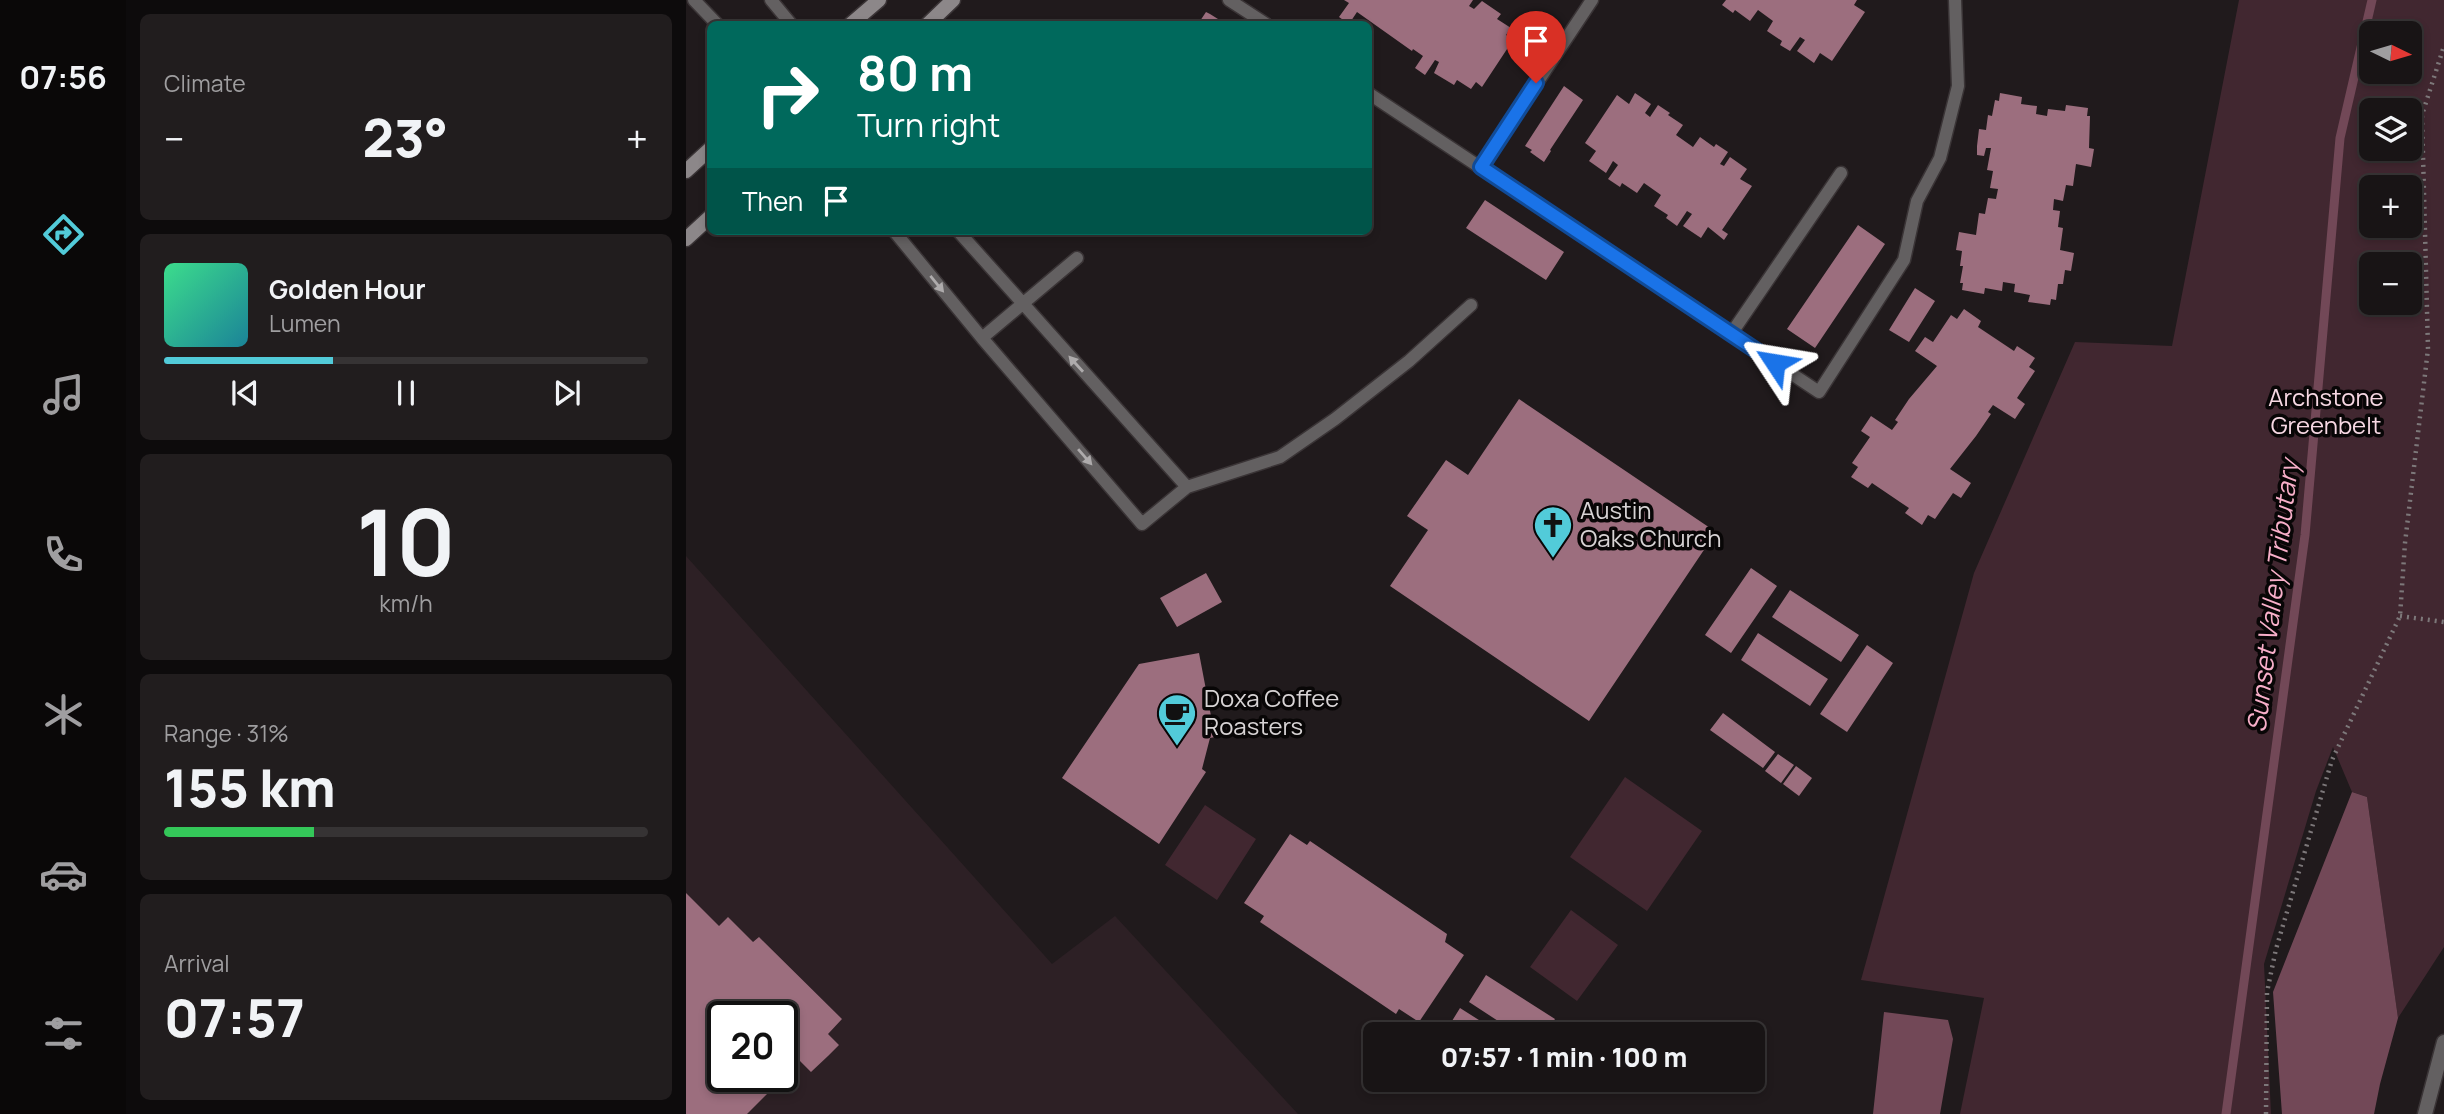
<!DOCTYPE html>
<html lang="en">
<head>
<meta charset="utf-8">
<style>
	body { margin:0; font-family:Manrope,sans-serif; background:#211d1e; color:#f1f3f6; height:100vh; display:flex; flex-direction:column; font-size:26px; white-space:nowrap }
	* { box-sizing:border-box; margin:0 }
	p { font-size:23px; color:#9f9ea0 }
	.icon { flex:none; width:38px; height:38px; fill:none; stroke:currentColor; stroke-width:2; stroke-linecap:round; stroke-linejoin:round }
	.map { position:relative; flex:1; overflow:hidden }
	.panel { display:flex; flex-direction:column; gap:14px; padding:14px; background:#0d0b0c; width:560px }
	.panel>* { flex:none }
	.hud { position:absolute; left:21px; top:21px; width:665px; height:214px; border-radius:10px; box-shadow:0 4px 10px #0003,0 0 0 2px #363334; background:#00695c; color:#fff; overflow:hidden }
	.needle { width:46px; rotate:95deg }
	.controls { position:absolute; left:1673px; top:21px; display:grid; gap:14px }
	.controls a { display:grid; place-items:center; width:63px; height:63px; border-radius:10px; background:#181415; box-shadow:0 4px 10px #0003,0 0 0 2px #363334; font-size:35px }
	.speed { position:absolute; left:21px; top:1001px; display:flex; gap:14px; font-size:35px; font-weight:700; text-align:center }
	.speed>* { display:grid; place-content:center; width:91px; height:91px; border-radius:50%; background:#181415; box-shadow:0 4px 10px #0003,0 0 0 2px #363334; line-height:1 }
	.speed .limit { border:4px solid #111; border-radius:10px; background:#fff; color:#111 }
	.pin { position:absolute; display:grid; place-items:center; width:60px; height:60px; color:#fff; margin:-72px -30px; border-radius:50% 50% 50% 0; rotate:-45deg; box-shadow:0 0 7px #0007 }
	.pin .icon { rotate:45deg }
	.me { position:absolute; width:77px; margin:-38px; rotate:303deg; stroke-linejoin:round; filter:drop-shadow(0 0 5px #0008) }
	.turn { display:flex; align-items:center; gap:24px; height:147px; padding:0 35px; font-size:32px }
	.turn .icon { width:91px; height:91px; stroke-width:2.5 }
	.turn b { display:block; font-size:49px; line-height:60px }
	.then { display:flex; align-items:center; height:66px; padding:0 35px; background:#0003; gap:14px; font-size:26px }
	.big { font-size:52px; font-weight:800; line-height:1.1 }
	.panel .widget { flex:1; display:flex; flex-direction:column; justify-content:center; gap:10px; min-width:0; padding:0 24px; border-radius:10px; background:#211d1e }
	.panel .dial { align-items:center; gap:0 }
	.dial b { font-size:91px; line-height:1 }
	.song { display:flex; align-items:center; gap:21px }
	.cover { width:84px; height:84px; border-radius:10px; background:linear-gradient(135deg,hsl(150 70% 55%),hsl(190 70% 35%)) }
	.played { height:7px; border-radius:4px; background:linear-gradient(90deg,#52cbd9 35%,#363334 35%) }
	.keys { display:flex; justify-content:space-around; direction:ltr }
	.heat { display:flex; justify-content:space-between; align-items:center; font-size:38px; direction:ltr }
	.charge { height:10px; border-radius:5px; background:linear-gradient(90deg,#34c759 31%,#363334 0) }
	.trip { position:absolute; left:677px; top:1022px; width:402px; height:70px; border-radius:10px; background:#181415; box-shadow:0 4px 10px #0003,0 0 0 2px #363334; font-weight:800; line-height:70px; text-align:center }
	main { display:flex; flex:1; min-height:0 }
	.dock { display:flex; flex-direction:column; width:126px; justify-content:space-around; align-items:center; background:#0a0808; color:#9f9ea0 }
	.dock .icon { width:49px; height:49px }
	.dock .on { color:#52cbd9 }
	.dock b { font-size:32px; color:#f1f3f6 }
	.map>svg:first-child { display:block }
	.built { fill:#2d2025; fill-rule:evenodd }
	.green { fill:#412730; fill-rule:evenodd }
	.water { fill:#724857 }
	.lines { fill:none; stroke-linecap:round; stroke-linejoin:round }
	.stream { stroke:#724857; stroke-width:9 }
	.building { fill:#9c6e7e; fill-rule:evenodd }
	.lane-casing { stroke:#3a3436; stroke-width:15 }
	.street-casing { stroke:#3a3436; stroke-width:17 }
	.secondary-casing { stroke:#3a3436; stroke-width:17 }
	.path { stroke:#7d787a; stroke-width:4.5; stroke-dasharray:2 5; stroke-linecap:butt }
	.lane { stroke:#636061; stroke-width:12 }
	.street { stroke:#636061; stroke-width:14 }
	.secondary { stroke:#8c8789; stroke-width:14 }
	.oneway { fill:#aeabac }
	.route-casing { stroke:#114b97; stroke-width:18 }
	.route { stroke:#1a73e8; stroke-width:12 }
	.labels { text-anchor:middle; stroke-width:7; stroke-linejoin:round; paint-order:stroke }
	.park-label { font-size:24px; fill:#f7d8e3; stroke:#080606 }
	.poi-label { font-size:24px; fill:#d7d3d4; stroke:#080606; text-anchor:start }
	.water-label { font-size:26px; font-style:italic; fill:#f8afc9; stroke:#080606 }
</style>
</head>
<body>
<main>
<nav class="dock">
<b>07:56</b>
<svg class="icon on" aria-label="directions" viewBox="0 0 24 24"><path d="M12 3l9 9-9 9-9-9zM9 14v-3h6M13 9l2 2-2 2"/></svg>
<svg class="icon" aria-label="music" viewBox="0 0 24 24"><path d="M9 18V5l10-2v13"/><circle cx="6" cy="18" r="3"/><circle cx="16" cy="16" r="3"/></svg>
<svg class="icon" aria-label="phone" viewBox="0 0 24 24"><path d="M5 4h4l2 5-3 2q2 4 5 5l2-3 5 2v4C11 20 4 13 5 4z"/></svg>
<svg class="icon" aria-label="climate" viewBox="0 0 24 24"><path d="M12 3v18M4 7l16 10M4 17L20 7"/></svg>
<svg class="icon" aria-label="car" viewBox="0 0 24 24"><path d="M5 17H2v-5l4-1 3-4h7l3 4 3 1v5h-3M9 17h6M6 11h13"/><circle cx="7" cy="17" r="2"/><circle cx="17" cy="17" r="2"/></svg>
<svg class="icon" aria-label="filters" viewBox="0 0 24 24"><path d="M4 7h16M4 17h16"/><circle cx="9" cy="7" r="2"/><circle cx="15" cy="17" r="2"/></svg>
</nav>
<section class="panel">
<div class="widget"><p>Climate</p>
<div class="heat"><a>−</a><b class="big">23°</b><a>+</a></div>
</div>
<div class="widget">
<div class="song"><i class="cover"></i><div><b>Golden Hour</b><p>Lumen</p></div></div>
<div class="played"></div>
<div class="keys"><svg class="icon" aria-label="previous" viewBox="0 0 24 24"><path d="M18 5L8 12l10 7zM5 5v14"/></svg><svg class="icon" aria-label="pause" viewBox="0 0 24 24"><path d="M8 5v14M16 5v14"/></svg><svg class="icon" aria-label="next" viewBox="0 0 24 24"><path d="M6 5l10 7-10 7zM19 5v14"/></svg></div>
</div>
<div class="widget dial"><b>10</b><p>km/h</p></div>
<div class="widget"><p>Range · 31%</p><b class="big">155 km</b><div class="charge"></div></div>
<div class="widget"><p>Arrival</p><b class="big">07:57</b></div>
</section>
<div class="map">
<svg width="1758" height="1114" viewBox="0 0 1758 1114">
	<rect width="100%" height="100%" fill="#201a1c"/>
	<path class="built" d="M0,556L366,964L429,916L612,1114H0ZM37,1017H96V1076H37Z"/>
	<path class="green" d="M1553,0H1758V947L1712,1018L1681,797L1666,792L1647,747L1630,791L1578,964L1585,1114H1274L1298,998L1175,980L1288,573L1389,342L1486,346ZM1685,33H1724V72H1685ZM1685,110H1724V149H1685ZM1685,187H1724V226H1685ZM1685,264H1724V303H1685Z
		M939,777L1016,831L961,911L884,857Z
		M519,805L570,839L531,900L479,865Z
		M885,910L932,945L891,1001L844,967Z"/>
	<path class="water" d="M1666,792L1681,797L1712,1018L1694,1084L1688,1114H1596L1587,992Z
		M1198,1012L1262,1020L1267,1039L1254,1114H1187Z"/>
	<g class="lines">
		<path class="stream" d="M1540,1114L1619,535L1654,138L1686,0"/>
	</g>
	<path class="building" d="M658,0H787L783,6L788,9L796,1L815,14L811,19L825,28L820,35L827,40L796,87L790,82L785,89L771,80L768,85L748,73L753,62L749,60L739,75L729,68L737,56L727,49L726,51L671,12L663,24L653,17L663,3Z
		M1040,0H1171L1168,5L1179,12L1146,61L1134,53L1128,63L1111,51L1119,40L1114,37L1104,51L1094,45L1096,41L1081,31L1087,21L1072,10L1064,21L1049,10L1047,13L1036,5Z
		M520,12L524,14L540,24H512Z
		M878,86L897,100L864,150L865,151L858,162L844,152L846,150L839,146Z
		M949,93L965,104L959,113L964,117L972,105L984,113L982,115L997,125L990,135L1007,147L1014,137L1028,147L1030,144L1042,152L1034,164L1038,166L1044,157L1061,169L1054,179L1066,186L1036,230L1042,234L1038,240L1022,227L1015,238L997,226L1006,214L1001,211L991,226L980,218L982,215L968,206L975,195L958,183L951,193L936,183L934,187L922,179L932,165L927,161L920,173L903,161L910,151L899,143L931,95L943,104Z
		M1314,93L1336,97L1335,104L1351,106L1350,114L1361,116L1362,109L1379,111L1380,105L1402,108L1401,116H1404L1403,148L1408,149L1405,167L1390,164L1387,186L1380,185L1377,201L1368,199L1367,210L1374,211L1372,227L1377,228L1374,250L1388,253L1385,271L1379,270L1377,284H1372L1370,300L1365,299L1364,305L1342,302L1344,295L1328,292L1329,284L1317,282L1316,291L1299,288L1298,294L1276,290L1277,283H1274L1277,266H1274L1276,251L1270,250L1273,232L1290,235L1293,213L1299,214L1302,198L1310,199L1312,189L1304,188L1307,171L1301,170L1305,148H1300L1298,156L1291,155V146L1293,129L1300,130L1302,115L1306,116L1309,100L1313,101Z
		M799,200L878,252L860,280L780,228Z
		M1172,225L1199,244L1129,348L1101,329Z
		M1229,288L1249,301L1223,342L1203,330Z
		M1278,309L1295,321L1292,327L1328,351L1331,346L1349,358L1343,367L1349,371L1331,398L1339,404L1329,419L1307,405L1302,412L1305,414L1290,436L1264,469L1285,483L1275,498L1267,493L1249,519L1242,515L1236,525L1219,513L1223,508L1214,502L1186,483L1182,488L1165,477L1172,467L1166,463L1184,437L1175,431L1185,416L1206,430L1212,422L1209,420L1223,399L1251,366L1229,351L1239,337L1247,342L1265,315L1271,319Z
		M833,399L1030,532L903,721L704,586L742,530L721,516L760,460L782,475Z
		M1065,568L1091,586L1045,653L1019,635Z
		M520,573L536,602L491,627L474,598Z
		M1104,590L1173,635L1155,662L1086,617Z
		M1072,633L1142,679L1124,706L1055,660Z
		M1181,645L1207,663L1161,732L1134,714Z
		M513,653L529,737L524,738L516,769L520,772L473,844L376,778L453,664Z
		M1037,713L1089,752L1077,768L1024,730Z
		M1092,754L1108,765L1095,783L1079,771Z
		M1110,766L1126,778L1113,796L1097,784Z
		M604,834L621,845L624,841L761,934L759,942L778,955L733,1022L713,1009L710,1014L574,922L578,916L558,903Z
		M0,893L33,926L42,917L67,942L73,937L156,1019L142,1034L153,1045L142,1056L125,1072L114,1061L61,1114H0ZM37,1017H96V1076H37Z
		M800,975L869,1019L859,1034H832L783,1002Z
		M774,1008L815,1034H758Z"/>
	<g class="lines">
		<g class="lane-casing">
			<path id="lane" d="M8,0L31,24
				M85,0L105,24
				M543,0L580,24
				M682,93L1133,392L1218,260L1231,201L1254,158L1272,86L1269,0
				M795,167L906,0
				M208,231L296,338L456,524L501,487L594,457L649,419L723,361L785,305
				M272,231L501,487
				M1045,334L1155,173
				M296,338L391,258"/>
		</g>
		<g class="street-casing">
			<path id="street" d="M1739,1114L1758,1042"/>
		</g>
		<g class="secondary-casing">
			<path id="secondary" d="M165,24L193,0
				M242,24L267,0
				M0,171L24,149
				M0,239L24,217"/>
		</g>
		<path class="path" d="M1714,616L1758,622
			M1580,1114L1581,992L1590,949L1646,760L1714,616L1719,543L1742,349L1736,115L1758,46"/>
		<use href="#lane" class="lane"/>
		<use href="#street" class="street"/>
		<use href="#secondary" class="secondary"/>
	</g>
	<defs><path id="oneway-solid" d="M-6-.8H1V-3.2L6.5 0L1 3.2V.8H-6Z" transform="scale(1.75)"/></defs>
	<g class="oneway">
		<use href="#oneway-solid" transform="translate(251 284) rotate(51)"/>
		<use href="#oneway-solid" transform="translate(390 364) rotate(-132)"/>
		<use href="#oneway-solid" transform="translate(399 457) rotate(49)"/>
	</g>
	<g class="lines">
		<g class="route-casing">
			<path id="route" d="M850,83L795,167L1089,363"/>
		</g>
		<use href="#route" class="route"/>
	</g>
	<defs>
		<g id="church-pin" transform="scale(2.0125)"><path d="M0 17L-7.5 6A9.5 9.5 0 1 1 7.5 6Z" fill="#52cbd9" stroke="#080606"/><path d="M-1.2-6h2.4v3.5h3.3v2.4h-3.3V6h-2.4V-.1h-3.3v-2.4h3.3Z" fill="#111"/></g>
		<g id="cafe-pin" transform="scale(2.0125)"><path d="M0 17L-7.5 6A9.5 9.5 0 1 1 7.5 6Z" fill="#52cbd9" stroke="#080606"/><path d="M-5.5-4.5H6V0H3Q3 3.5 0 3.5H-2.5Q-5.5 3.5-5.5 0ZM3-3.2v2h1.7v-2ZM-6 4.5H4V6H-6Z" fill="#111"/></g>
	</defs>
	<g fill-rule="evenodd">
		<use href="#church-pin" x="867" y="525"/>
		<use href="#cafe-pin" x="491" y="713"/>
	</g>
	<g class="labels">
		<g class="park-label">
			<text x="1640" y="406">Archstone<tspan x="1640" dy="28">Greenbelt</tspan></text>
		</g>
		<g class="poi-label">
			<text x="894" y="519">Austin<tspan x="894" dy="28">Oaks Church</tspan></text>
			<text x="518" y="707">Doxa Coffee<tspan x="518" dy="28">Roasters</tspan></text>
		</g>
		<g class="water-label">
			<text transform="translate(1587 596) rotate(-83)" y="9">Sunset Valley Tributary</text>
		</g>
	</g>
</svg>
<div class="controls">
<a><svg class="needle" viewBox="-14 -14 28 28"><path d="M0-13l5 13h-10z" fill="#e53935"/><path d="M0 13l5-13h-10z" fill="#9f9ea0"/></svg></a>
<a><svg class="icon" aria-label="layers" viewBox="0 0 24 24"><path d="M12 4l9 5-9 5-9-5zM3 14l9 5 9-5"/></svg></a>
<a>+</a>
<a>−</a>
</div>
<div class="speed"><div class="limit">20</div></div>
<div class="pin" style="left:850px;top:83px;background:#d93025"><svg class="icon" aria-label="arrive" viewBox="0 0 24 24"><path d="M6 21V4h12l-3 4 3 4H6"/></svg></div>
<svg class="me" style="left:1089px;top:363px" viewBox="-20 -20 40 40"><path d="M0-17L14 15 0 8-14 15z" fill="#1a73e8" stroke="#fff" stroke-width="4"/></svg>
<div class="trip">07:57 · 1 min · 100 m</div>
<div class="hud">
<div class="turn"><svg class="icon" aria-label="right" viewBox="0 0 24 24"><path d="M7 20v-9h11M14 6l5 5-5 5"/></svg><div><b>80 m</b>Turn right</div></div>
<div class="then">Then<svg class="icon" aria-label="arrive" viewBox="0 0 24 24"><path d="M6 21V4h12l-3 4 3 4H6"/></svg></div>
</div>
</div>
</main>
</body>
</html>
